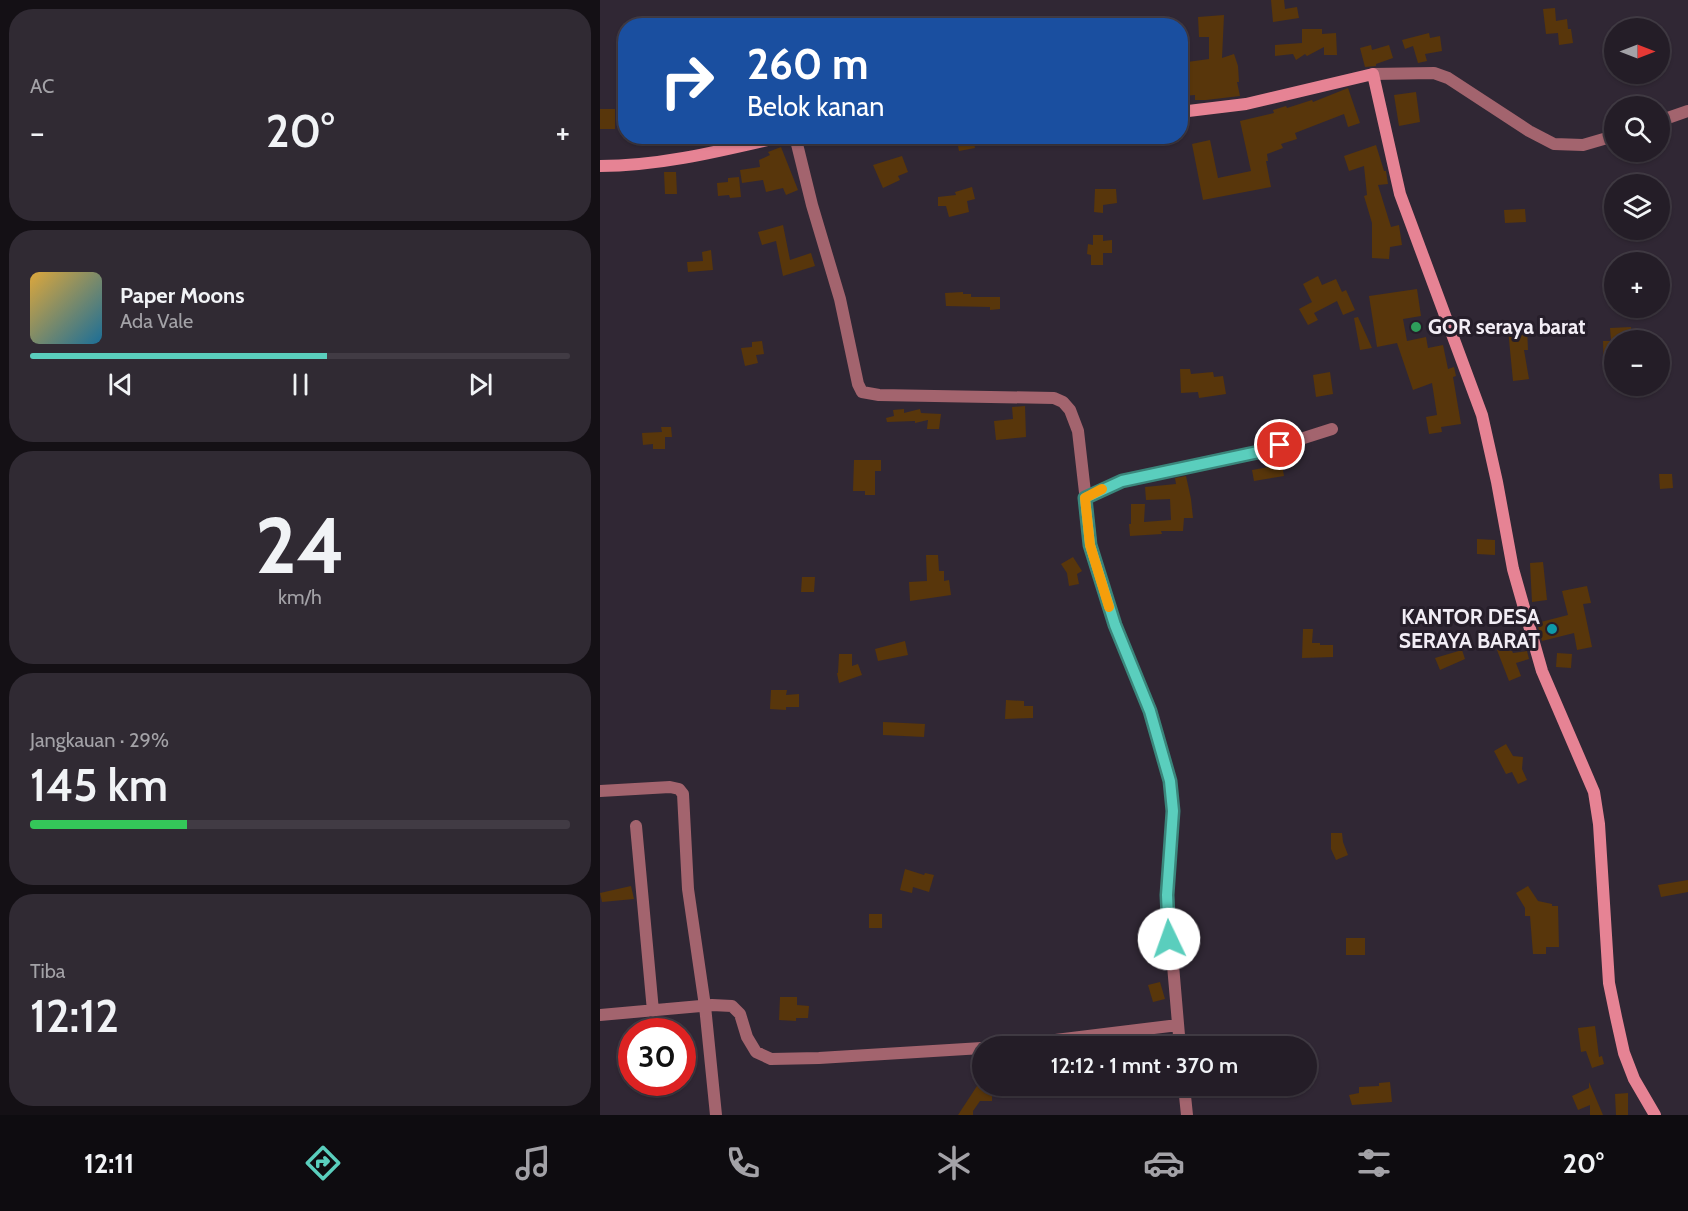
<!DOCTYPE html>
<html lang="id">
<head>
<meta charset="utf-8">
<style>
	body { margin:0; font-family:Cabin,sans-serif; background:#302a33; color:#f1f3f6; height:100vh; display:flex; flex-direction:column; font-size:22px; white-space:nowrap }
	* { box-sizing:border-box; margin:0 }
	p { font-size:20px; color:#a3a2a7 }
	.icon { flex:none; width:33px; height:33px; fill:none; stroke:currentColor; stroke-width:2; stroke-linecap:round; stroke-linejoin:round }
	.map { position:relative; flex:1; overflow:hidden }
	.sheet { display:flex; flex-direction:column; gap:9px; padding:9px; background:#141015; width:600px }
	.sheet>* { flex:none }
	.guide { position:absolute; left:18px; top:18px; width:570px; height:126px; border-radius:24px; box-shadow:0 2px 4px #0004,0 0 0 2px #413b44; background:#1a4fa0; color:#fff; overflow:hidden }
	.needle { width:39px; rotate:90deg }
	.buttons { position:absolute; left:1004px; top:18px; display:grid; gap:12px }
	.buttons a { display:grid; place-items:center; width:66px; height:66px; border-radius:50%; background:#241d27; box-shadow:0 2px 4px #0004,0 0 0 2px #413b44; font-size:30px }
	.speed { position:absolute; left:18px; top:1018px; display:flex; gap:12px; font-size:30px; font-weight:700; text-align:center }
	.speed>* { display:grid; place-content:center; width:78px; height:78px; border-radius:50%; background:#241d27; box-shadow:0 2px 4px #0004,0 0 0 2px #413b44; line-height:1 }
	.speed .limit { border:9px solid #d22; background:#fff; color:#111 }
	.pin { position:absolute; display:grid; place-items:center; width:51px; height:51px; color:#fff; margin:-26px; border:3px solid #fff; border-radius:50%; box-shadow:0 2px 6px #0007 }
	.me { position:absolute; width:66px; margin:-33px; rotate:357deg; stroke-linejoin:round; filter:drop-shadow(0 0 4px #0008) }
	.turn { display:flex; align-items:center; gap:21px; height:126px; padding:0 30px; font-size:27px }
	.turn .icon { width:78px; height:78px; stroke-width:2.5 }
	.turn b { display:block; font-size:42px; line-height:51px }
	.big { font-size:45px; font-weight:600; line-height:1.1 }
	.sheet .card { flex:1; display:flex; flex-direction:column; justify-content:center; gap:9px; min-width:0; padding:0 21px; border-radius:24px; background:#302a33 }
	.sheet .dial { align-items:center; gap:0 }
	.dial b { font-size:78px; line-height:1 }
	.song { display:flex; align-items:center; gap:18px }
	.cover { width:72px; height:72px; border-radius:9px; background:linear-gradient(135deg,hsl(40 70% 55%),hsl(200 70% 35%)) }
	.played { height:6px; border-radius:3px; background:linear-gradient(90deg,#5acebd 55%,#413b44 55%) }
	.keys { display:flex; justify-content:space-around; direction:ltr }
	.heat { display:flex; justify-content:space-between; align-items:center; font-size:33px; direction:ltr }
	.charge { height:9px; border-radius:4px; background:linear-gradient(90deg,#34c759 29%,#413b44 0) }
	.trip { position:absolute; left:372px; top:1036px; width:345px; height:60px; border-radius:30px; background:#241d27; box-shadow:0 2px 4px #0004,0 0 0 2px #413b44; font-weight:600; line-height:60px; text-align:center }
	.menu { display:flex; height:96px; justify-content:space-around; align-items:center; background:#0e0c10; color:#a3a2a7 }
	.menu .icon { width:42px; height:42px }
	.menu .on { color:#5acebd }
	.menu b { font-size:27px; color:#f1f3f6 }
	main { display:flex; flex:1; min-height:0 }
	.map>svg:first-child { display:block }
	.building { fill:#58360b }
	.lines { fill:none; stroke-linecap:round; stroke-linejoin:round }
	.street { stroke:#a3646e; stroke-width:12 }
	.secondary { stroke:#e68394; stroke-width:12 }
	.route-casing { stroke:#3a867b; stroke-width:15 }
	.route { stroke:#5acebd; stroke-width:10 }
	.slow { stroke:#f59e0b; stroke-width:10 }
	.leisure-dot { fill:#2e9e5b; stroke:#261e2a; stroke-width:2 }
	.culture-dot { fill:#0f9aa8; stroke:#261e2a; stroke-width:2 }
	.labels { text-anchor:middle; stroke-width:6; stroke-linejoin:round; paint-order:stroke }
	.poi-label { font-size:21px; font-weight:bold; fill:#f2edf5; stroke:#261e2a; text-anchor:start }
</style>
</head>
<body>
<main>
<section class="sheet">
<div class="card"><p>AC</p>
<div class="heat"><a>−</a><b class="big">20°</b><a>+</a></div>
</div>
<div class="card">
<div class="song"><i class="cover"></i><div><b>Paper Moons</b><p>Ada Vale</p></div></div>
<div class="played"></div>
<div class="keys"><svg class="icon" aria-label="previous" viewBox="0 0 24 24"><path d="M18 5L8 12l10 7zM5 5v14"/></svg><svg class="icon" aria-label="pause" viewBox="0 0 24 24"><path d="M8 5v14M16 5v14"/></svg><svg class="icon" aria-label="next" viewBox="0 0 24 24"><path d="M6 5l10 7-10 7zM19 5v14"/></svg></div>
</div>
<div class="card dial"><b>24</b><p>km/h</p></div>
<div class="card"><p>Jangkauan · 29%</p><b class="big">145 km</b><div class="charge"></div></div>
<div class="card"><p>Tiba</p><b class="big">12:12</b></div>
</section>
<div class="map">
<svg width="1088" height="1115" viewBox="0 0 1088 1115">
	<rect width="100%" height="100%" fill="#302734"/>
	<path class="building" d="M671,0H684L685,9L697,7L699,18L673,22Z
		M955,8L956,21L967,19L968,29H971L973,43L959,45L958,33L946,34L943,9Z
		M624,15L622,58L634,54L638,66L639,82H637L640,96L606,100H595V95L583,96L580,63L609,59V37H599L598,17Z
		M702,29H722V34L736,33L737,55H724V47L707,56L705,54L696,60L693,54L675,56V45L702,43Z
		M829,33L830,38L840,36L842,51L825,54L827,61L818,63L813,46L805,49L802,40Z
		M771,45L772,50L789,45L793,58L776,64V66L765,67L760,48Z
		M748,88L760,123L748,127L744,114L695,133L697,139L681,144L683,148L667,154L668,161H666L671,187L603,200L592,144L610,140L618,178L651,171L640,121L674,113L673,110L686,106L687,108L712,100L713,102Z
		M816,92L820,122L799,126L794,95Z
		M0,109H15V129H0Z
		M356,136H373L375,148L359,151Z
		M776,145L784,171H786L788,184L778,185L791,227L799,225L802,245L790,247L789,259L772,258V223L764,196L767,195L764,166L749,171L744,156Z
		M181,147L198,190L186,195L183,188L166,192L163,180L142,183L140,170L160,167L159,160L170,155L168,152Z
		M302,156L308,172L298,176L300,180L283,188L273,165Z
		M64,172H76L77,194H65Z
		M139,177L141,197L130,198L129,195L118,196L117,183L128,182V178Z
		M372,187L375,199L367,201L369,212L349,217L346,206H338V197L356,195L355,192Z
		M495,189H516L517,203L503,205V213L494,212Z
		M925,209L926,222L905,223L904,210Z
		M183,225L190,260L211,253L215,266L183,276L176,241L162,245L158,232Z
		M493,235H503V241L512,240V253H503V265H491V255L487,254L488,244L493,245Z
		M111,250L113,270L88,272L87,262L103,261L102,252Z
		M718,276L722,285L736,279L742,292L746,290L755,310L743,315L737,301L714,313L718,320L708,325L699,309L712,302L703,284Z
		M817,289L821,316L803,319L807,341L826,337L828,348L843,345L848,369L854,367L856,376L853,377L861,424L841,427L842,432L829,434L826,417L837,415L832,383L813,390L797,343L777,347L769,296Z
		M363,292V294H371V297H400V309L390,310V307L346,306L345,293Z
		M758,317L772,348L760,350L754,318Z
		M1031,327V329L1037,328L1038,340H1011L1010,328Z
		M927,328L928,350H924L929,379L913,381L908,329Z
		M162,341L164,354L156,355L158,363L145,366L141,348L152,347V342Z
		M1003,341H1012L1014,371H1004Z
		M580,369H590L591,374L613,372L614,377L623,376L626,394L599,398L598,392L581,393Z
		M730,372L733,394L716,397L713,375Z
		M425,406L426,437L396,440L394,421L413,419L412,407Z
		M304,409V413L320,409L321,413L341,414L339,429H327L328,420L315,423V421L287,422L286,418L294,416L293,410Z
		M61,427H71L72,437H65V449H53V444L43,445L42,433L62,432Z
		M681,459L684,476L654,481L652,470L669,467L668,462Z
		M254,460H281V471H275V495H265V491H253Z
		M1059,474H1072L1073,488L1060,489Z
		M586,476L591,499L593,518H584L583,531H561L562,534L530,536L529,524H531V504H545L544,522L571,520L570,499L546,500L545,487L576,484L575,478Z
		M877,539L895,540V555L877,554Z
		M326,555H338L339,571H344V581L349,580L351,595L310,601L309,582L327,581Z
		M473,557L482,571L477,574L479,584L469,586L467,573L461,564Z
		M943,562L947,600L932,602L930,563Z
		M202,577H215L214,592H201Z
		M987,586L991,603L983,604L992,647L977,650L974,633L942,641L937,623L968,615L962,591Z
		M703,629H713L712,643H720V645H733V657L702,658Z
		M305,641L308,655L278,661L275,649Z
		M862,650L865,659L840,670L835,658Z
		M897,650L912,651L913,653L927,651L929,659L916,663L921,676L909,681Z
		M957,653L972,654L971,668L956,667Z
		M239,654H252V666L258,664L262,675L239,683L237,673H238Z
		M171,690H187L186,695L199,694V707H186V710L170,709Z
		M406,700L424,701V706H433V718L405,719Z
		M283,722L325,724L324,737L283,735Z
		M906,744L913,756L923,757L922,769L927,780L918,784L912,772L906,774L894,751Z
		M731,833H742L743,842L748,855L736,860L731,849Z
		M305,869L324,875L325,873L334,875L329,892L313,887L312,893L300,890Z
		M1088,880V892L1061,897L1058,885Z
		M31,886L34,899L2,902L0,893Z
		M928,886L938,901L952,904V906H958L959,947H946V954H933L930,916H925V908L916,893Z
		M269,914H282V928H269Z
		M746,938H765V955H746Z
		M560,982L565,999L553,1002L548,985Z
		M180,997H197V1005L209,1006L208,1018H196V1021L179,1020Z
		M995,1026L999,1057L1002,1056L1004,1064L992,1068L986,1051L981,1052L978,1028Z
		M790,1082L792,1102L752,1105L749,1095L759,1093V1087L779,1086V1083Z
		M989,1082L1003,1115H990V1105L978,1110L972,1096L989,1088Z
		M377,1086H392V1101H380L373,1111V1115H358Z
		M1028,1093V1115H1016L1015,1094Z"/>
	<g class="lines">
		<path class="street" d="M773,74L834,73L848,78L929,131L954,144L983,145L1014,136
			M1059,121L1088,111
			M195,136L212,205L240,299L258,384L262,392L279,395L454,398L463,402L470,410L478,431L491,545L515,625L551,711L570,781L573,811L567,895L580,1047
			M485,498L522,481L663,451L732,429
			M0,791L70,787L79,789L83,794L88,889L105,1006L116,1115
			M36,826L53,1011
			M0,1015L112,1005L132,1006L140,1014L147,1037L156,1052L171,1059L219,1058L382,1048
			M399,1047L578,1025
			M584,1086L587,1115"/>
		<path class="secondary" d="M580,112L646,104L773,74L800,194L882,415L897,482L913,569L942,671L994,792L999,824L1009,983L1016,1017L1024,1053L1034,1079L1055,1115
			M0,166C62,166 124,150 185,136"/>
	</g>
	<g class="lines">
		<g class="route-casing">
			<path id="route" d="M569,939L567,895L573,811L570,781L550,711L515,625L490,545L485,498L522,481L663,451L680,445"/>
		</g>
		<use href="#route" class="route"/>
		<path class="slow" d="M502,489L485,498L490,545L509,607"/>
	</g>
	<circle class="leisure-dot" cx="816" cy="327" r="6"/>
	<circle class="culture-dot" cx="952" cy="629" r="6"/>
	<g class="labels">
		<g class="poi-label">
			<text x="828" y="334">GOR seraya barat</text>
			<text x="940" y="624" text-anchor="end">KANTOR DESA<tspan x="940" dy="24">SERAYA BARAT</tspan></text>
		</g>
	</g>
</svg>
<div class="buttons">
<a><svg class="needle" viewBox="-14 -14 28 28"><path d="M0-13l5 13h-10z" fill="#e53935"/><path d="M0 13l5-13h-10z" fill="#a3a2a7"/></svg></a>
<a><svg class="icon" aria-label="search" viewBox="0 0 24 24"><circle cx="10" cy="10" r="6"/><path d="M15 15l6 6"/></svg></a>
<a><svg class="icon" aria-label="layers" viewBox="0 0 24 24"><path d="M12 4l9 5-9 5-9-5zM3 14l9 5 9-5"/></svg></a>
<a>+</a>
<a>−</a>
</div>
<div class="speed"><div class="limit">30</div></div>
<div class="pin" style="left:680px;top:445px;background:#d93025"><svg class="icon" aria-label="arrive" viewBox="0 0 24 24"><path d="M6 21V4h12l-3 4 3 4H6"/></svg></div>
<svg class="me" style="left:569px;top:939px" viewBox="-20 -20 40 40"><circle r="19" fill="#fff"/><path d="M0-13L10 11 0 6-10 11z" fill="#5acebd"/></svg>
<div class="trip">12:12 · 1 mnt · 370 m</div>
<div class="guide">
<div class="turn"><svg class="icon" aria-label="right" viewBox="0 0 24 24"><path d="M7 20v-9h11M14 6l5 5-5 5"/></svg><div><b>260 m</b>Belok kanan</div></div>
</div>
</div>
</main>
<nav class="menu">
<b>12:11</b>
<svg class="icon on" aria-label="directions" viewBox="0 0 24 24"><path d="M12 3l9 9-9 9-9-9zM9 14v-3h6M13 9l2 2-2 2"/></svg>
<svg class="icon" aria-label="music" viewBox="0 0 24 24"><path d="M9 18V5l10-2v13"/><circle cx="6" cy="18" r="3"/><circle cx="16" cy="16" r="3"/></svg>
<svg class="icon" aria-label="phone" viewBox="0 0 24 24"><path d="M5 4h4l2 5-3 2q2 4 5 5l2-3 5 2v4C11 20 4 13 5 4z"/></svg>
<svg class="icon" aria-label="climate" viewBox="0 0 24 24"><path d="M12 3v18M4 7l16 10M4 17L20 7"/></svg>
<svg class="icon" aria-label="car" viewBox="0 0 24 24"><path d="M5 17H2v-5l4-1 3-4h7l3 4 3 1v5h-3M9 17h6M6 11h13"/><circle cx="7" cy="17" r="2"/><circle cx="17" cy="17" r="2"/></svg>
<svg class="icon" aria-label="filters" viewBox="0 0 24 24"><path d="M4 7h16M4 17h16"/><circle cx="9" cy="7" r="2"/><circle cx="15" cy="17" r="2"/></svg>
<b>20°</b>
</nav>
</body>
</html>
